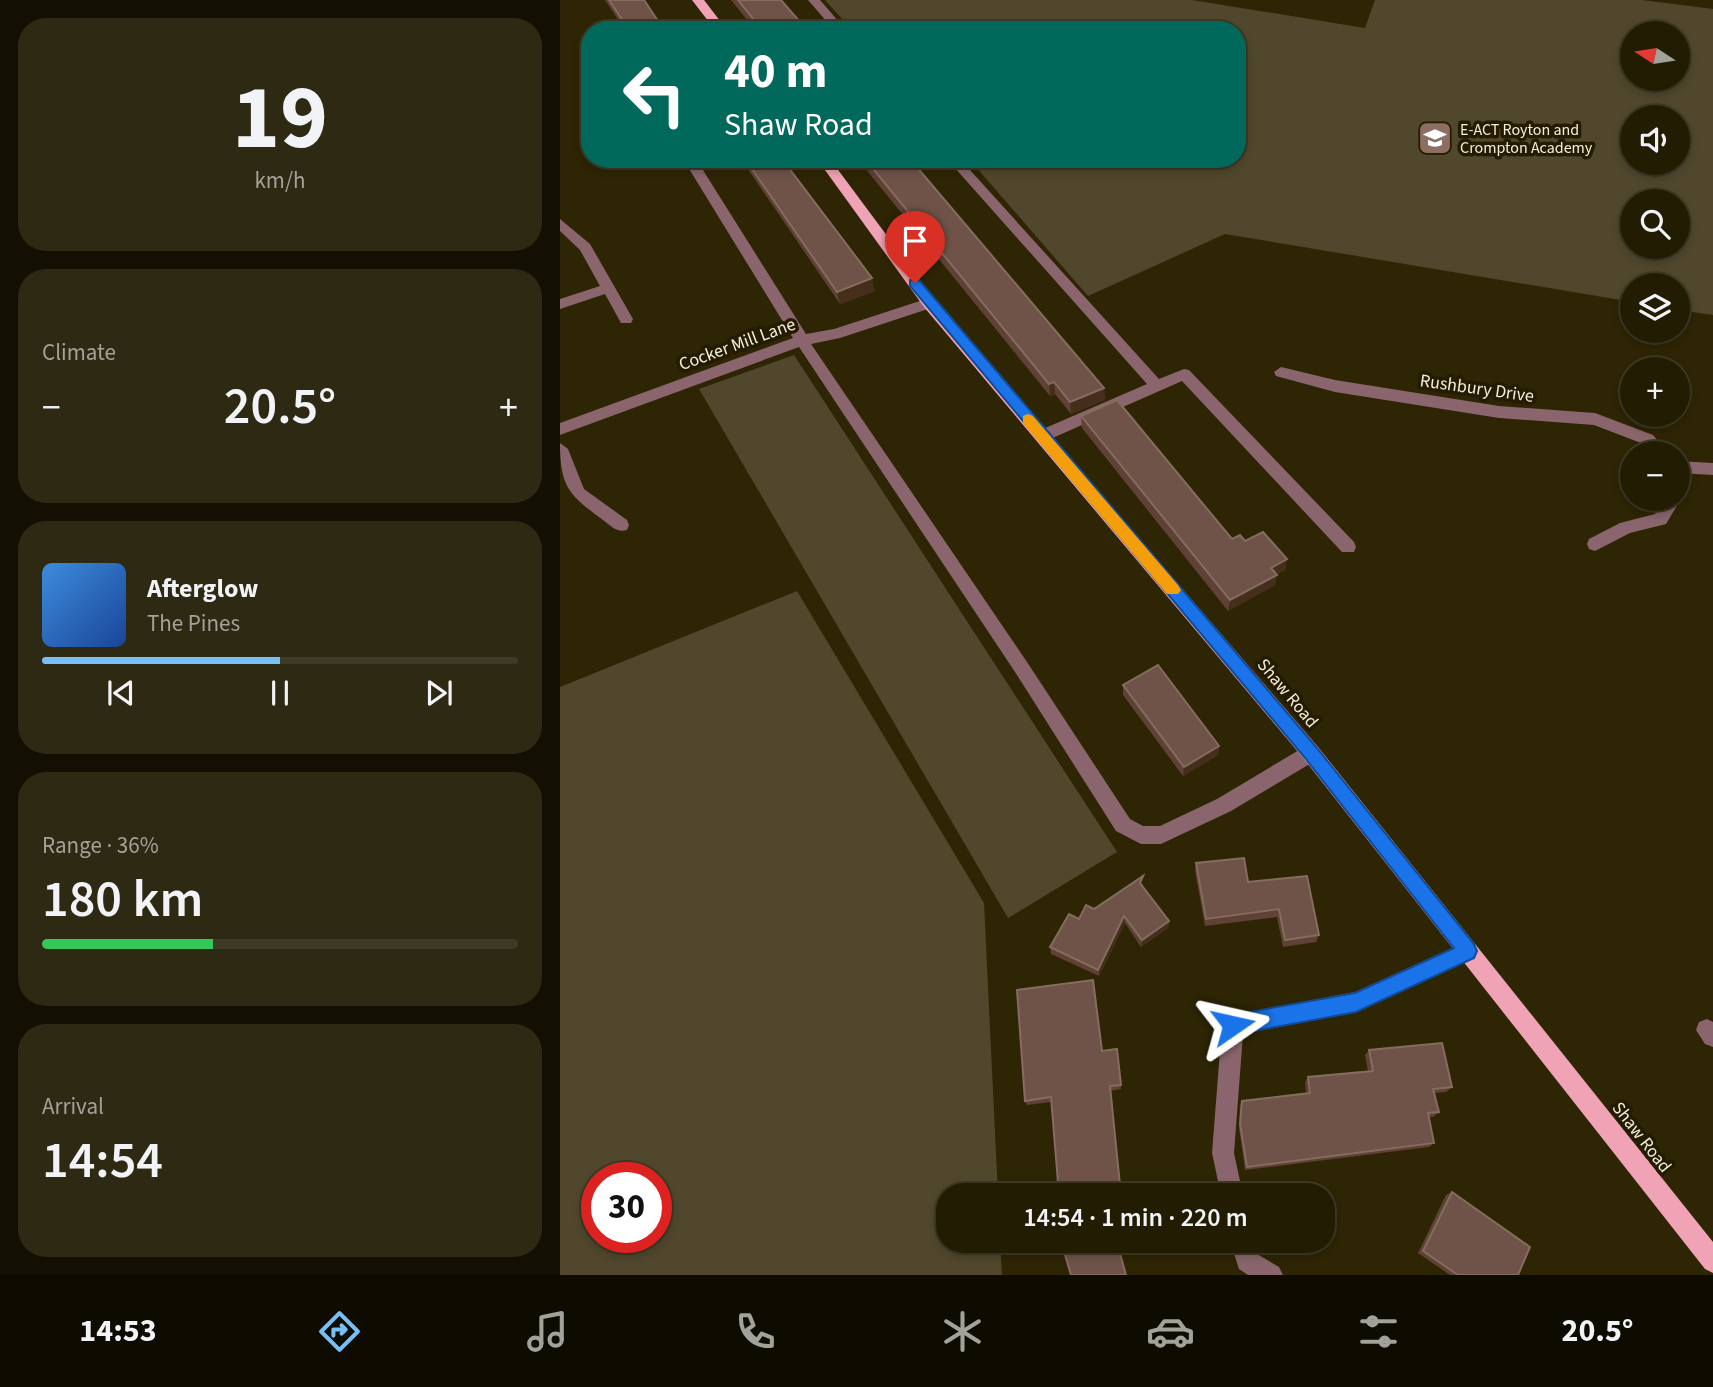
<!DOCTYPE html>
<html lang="en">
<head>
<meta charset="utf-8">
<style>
	body { margin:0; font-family:"Source Sans 3",sans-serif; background:#2e2912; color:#f1f3f6; height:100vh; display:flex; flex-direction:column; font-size:26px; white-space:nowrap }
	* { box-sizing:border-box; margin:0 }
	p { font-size:23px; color:#a2a19a }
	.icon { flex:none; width:38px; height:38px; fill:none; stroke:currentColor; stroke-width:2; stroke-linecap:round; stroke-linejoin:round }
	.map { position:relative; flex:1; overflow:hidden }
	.drawer { display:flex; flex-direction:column; gap:18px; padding:18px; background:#130f02; width:560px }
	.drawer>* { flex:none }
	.banner { position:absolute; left:21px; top:21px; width:665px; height:147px; border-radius:28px; box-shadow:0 4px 10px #0003,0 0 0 2px #3f3a25; background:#00695c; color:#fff; overflow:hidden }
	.needle { width:46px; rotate:282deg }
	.fabs { position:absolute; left:1060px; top:21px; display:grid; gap:14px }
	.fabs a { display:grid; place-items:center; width:70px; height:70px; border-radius:50%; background:#221c03; box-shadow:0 4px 10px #0003,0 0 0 2px #3f3a25; font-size:35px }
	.speed { position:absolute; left:21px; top:1162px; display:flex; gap:14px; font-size:35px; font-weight:700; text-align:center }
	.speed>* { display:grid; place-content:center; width:91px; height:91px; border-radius:50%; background:#221c03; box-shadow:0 4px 10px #0003,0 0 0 2px #3f3a25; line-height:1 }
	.speed .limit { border:10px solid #d22; background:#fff; color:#111 }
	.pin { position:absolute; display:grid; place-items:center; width:60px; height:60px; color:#fff; margin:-72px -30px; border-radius:50% 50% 50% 0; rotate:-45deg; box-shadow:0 0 7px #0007 }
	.pin .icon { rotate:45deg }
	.me { position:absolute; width:77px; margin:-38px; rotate:79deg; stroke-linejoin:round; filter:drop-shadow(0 0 5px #0008) }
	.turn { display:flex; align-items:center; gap:24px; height:147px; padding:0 28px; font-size:32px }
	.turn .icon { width:91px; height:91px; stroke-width:2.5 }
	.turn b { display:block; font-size:49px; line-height:60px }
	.big { font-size:52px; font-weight:600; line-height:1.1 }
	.drawer .widget { flex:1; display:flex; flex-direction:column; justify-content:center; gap:10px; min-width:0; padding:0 24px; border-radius:28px; background:#2e2912 }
	.drawer .dial { align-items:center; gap:0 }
	.dial b { font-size:91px; line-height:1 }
	.song { display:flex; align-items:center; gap:21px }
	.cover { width:84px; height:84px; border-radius:10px; background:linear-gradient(135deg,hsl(210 70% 55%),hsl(220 70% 35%)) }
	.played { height:7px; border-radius:4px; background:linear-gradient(90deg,#77c0f7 50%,#3f3a25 50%) }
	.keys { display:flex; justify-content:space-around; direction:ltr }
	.heat { display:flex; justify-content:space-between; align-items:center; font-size:38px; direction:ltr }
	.charge { height:10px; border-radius:5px; background:linear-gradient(90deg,#34c759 36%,#3f3a25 0) }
	.trip { position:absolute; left:376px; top:1183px; width:399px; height:70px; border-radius:28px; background:#221c03; box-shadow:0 4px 10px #0003,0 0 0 2px #3f3a25; font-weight:600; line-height:70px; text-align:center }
	.menu { display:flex; height:112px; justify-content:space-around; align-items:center; background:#0e0b01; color:#a2a19a }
	.menu .icon { width:49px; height:49px }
	.menu .selected { color:#77c0f7 }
	.menu b { font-size:32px; color:#f1f3f6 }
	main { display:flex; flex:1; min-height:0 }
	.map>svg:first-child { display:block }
	.green { fill:#50472d; fill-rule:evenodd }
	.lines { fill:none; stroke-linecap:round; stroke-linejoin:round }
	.minor { fill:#8a656d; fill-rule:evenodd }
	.major { fill:#efa3b4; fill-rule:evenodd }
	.wall { fill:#5f4136 }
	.shaded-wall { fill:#452e1b }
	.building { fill:#6f5348; stroke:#846c5f; stroke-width:2 }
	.route { fill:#1a73e8; stroke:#114b97; stroke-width:2 }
	.slow { fill:#f59e0b }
	.labels { text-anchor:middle; stroke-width:7; stroke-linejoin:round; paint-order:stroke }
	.far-poi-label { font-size:16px; fill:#f3eddb; stroke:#241b00; text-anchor:start }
	.street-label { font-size:18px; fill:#f3eddb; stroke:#241b00 }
</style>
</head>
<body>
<main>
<section class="drawer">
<div class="widget dial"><b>19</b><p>km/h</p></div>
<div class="widget"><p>Climate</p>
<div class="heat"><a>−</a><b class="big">20.5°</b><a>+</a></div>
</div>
<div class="widget">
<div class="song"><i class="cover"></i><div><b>Afterglow</b><p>The Pines</p></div></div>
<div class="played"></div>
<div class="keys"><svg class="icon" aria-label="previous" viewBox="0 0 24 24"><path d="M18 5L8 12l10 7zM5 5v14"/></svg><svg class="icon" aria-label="pause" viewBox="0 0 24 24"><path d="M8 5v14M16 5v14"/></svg><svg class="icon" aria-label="next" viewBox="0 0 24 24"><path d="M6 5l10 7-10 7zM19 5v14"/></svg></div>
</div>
<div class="widget"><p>Range · 36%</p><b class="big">180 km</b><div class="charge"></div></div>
<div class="widget"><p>Arrival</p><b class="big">14:54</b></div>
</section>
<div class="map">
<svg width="1153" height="1275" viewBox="0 0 1153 1275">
	<rect width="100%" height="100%" fill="#2e2504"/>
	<path class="green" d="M265,0H632L805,28L815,0H1082L1153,9V315L1118,310V285H1073V302L665,234L528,296L409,159H677V30H292ZM1073,33H1118V79H1073ZM1073,117H1118V163H1073ZM1073,201H1118V247H1073Z
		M234,355L557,852L448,918L139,389Z
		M237,591L424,903L438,1195H388V1241H440L442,1275H0V687ZM37,1178H96V1237H37Z"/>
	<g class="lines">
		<path class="minor" d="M248,0H260L286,30H274Z
			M123,159H136L246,334L274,329L369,298L374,299V307L280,338L251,344L467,662L570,819L583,826H600L657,799L744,747L751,745L758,747L760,753L758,759L671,811L601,844H581L556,831L455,672L239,347L0,435V423L233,338Z
			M272,159H290L273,169H263V163Z
			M387,159H400L599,379L624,369L629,370L794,542L796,547L794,552H782L622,381L488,440H476L474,436L476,432L587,384Z
			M0,219L30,244L73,319L71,323H61L45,294L0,309V299L40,286L20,250L0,231Z
			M721,367L775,380L939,406L1035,413L1093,435L1108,453H1091L1081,443L1034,425L939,418L775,392L716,376L714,372Z
			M0,443L8,449L24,489L67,520L69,525L67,530C57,533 51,526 43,520C9,495 0,487 0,443Z
			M1118,461L1153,463V475L1118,473Z
			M1118,494L1121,499L1106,524L1070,533L1035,551L1029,549L1027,544L1029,539L1060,523L1095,514L1105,499H1118Z
			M908,941L915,944L918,951L915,958L796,1012L683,1034L674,1153L683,1195H661L652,1153L662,1025L665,1017L795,992Z
			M1147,1019L1153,1022V1047L1145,1044L1136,1030L1139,1022Z
			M670,1241H694L697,1254L719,1267L723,1275H688L679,1269Z"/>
		<path class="major" d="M132,0H144L167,30H155Z
			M257,159H270L374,299L758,747L1153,1242V1273L1145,1269L744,759L364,307Z"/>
	</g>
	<path class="wall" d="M45,0H84L104,30H65Z
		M171,0H221L247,30H195Z
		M181,159H222L315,291L280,304Z
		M299,159H350L544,388L545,400L511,414L495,394L490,396L300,162Z
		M521,416L672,539L685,541L727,559L725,570L717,574L715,585L668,611L522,428Z
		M563,685L659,746L658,755L623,776L563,695Z
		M636,863L688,882L759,935L756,942L723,947L717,917L645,926L635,871Z
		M583,884V886L609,921L608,928L581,947L565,923L539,976L491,954L490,947L534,909Z
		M557,1049L561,1089L491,1102L467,1105L465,1101L542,1051Z
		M809,1050L892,1087L886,1092L874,1093L879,1112L873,1117H869L874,1143L869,1147L685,1170L679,1128L680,1106L682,1101L746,1093L745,1082L748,1077L808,1072L805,1055Z
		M892,1192L958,1275H890L858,1253L886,1195Z"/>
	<path class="shaded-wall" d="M312,278L315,291L280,304L277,292Z
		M494,382L495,394L490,396L489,384Z
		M544,388L545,400L511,414L510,402Z
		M727,559L725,570L709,578L711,568Z
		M717,575L715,585L668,611L670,600Z
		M659,746L658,755L623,776L624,767Z
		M564,916L565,923L539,976L538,970Z
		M609,921L608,928L581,947L582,940Z
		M575,1244V1246L559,1252V1250Z"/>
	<path class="building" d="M49,0H84L104,30H69Z
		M178,0H221L247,30H202Z
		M185,159H222L312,278L277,292Z
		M305,159H350L544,388L510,402L494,382L489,384Z
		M557,400L672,539L680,535L685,541L703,532L727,559L711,568L717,575L670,600L521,416Z
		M598,665L659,746L624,767L563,685Z
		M684,858L688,882L747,876L759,935L725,940L719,909L646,919L636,863Z
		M583,876L580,883L609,921L582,940L564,916L538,970L490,947L509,914L519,919L526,905L534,909Z
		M533,980L542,1051L557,1049L561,1085L550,1086L561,1195H499L491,1097L465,1101L457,990Z
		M882,1043L892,1087L873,1089L879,1112L868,1113L874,1143L687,1167L680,1124L682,1101L750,1093L748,1077L813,1071L809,1050Z
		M892,1192L970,1247L958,1275H898L863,1251Z
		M501,1241H574L575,1244L559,1250L566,1275H511Z"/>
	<path class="route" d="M355,279L359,280L757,748L914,944L917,951L914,958L796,1012L673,1035L667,1032L664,1025L667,1018L673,1015L795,993L894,948L745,758L350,286V280Z"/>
	<path class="slow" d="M468,414L473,416L618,585L621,590L618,594H607L463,423V416Z"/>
	<defs>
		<g id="school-square" transform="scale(1.75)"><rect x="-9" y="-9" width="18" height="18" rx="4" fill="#8d6e63" stroke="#241b00"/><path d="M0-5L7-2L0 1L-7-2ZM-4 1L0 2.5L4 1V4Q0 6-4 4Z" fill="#fff"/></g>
	</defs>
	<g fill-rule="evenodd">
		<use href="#school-square" x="875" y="138"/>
	</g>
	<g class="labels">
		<g class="far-poi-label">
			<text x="900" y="135">E-ACT Royton and<tspan x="900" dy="18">Crompton Academy</tspan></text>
		</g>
		<g class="street-label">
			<text transform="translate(177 344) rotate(-20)" y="6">Cocker Mill Lane</text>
			<text transform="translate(917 388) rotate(8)" y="6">Rushbury Drive</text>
			<text transform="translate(728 693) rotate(50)" y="6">Shaw Road</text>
			<text transform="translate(1082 1137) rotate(52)" y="6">Shaw Road</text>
		</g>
	</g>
</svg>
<div class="fabs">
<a><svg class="needle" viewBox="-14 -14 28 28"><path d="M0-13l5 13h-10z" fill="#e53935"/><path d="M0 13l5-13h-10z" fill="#a2a19a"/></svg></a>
<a><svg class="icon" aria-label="sound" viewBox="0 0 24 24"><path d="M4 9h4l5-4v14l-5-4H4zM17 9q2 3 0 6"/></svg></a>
<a><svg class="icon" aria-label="search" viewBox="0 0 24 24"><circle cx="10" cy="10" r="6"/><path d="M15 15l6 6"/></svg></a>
<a><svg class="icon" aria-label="layers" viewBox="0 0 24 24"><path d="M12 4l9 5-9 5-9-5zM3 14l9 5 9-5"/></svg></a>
<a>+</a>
<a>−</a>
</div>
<div class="speed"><div class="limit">30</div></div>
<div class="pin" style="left:355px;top:283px;background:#d93025"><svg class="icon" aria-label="arrive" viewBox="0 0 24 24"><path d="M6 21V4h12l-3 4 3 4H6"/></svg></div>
<svg class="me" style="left:673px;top:1025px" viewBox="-20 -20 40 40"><path d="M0-17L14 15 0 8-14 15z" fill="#1a73e8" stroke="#fff" stroke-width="4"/></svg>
<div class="trip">14:54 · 1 min · 220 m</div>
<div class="banner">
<div class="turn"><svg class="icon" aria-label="left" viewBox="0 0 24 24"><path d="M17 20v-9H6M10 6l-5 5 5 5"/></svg><div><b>40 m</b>Shaw Road</div></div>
</div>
</div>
</main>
<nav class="menu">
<b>14:53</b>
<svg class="icon selected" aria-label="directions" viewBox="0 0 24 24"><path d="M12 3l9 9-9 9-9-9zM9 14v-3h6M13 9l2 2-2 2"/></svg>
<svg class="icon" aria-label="music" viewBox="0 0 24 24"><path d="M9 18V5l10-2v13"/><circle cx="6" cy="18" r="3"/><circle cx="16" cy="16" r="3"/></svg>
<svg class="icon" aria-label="phone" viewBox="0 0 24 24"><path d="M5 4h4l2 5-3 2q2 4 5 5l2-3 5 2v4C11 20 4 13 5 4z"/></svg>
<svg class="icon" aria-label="climate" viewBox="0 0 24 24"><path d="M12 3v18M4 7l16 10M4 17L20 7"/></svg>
<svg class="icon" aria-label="car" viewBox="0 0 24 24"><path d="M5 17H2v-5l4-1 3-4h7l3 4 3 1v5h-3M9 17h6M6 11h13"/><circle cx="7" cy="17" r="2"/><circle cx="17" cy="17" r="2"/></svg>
<svg class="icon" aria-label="filters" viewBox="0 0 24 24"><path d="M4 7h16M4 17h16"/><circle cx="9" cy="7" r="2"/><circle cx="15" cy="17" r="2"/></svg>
<b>20.5°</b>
</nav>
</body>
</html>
